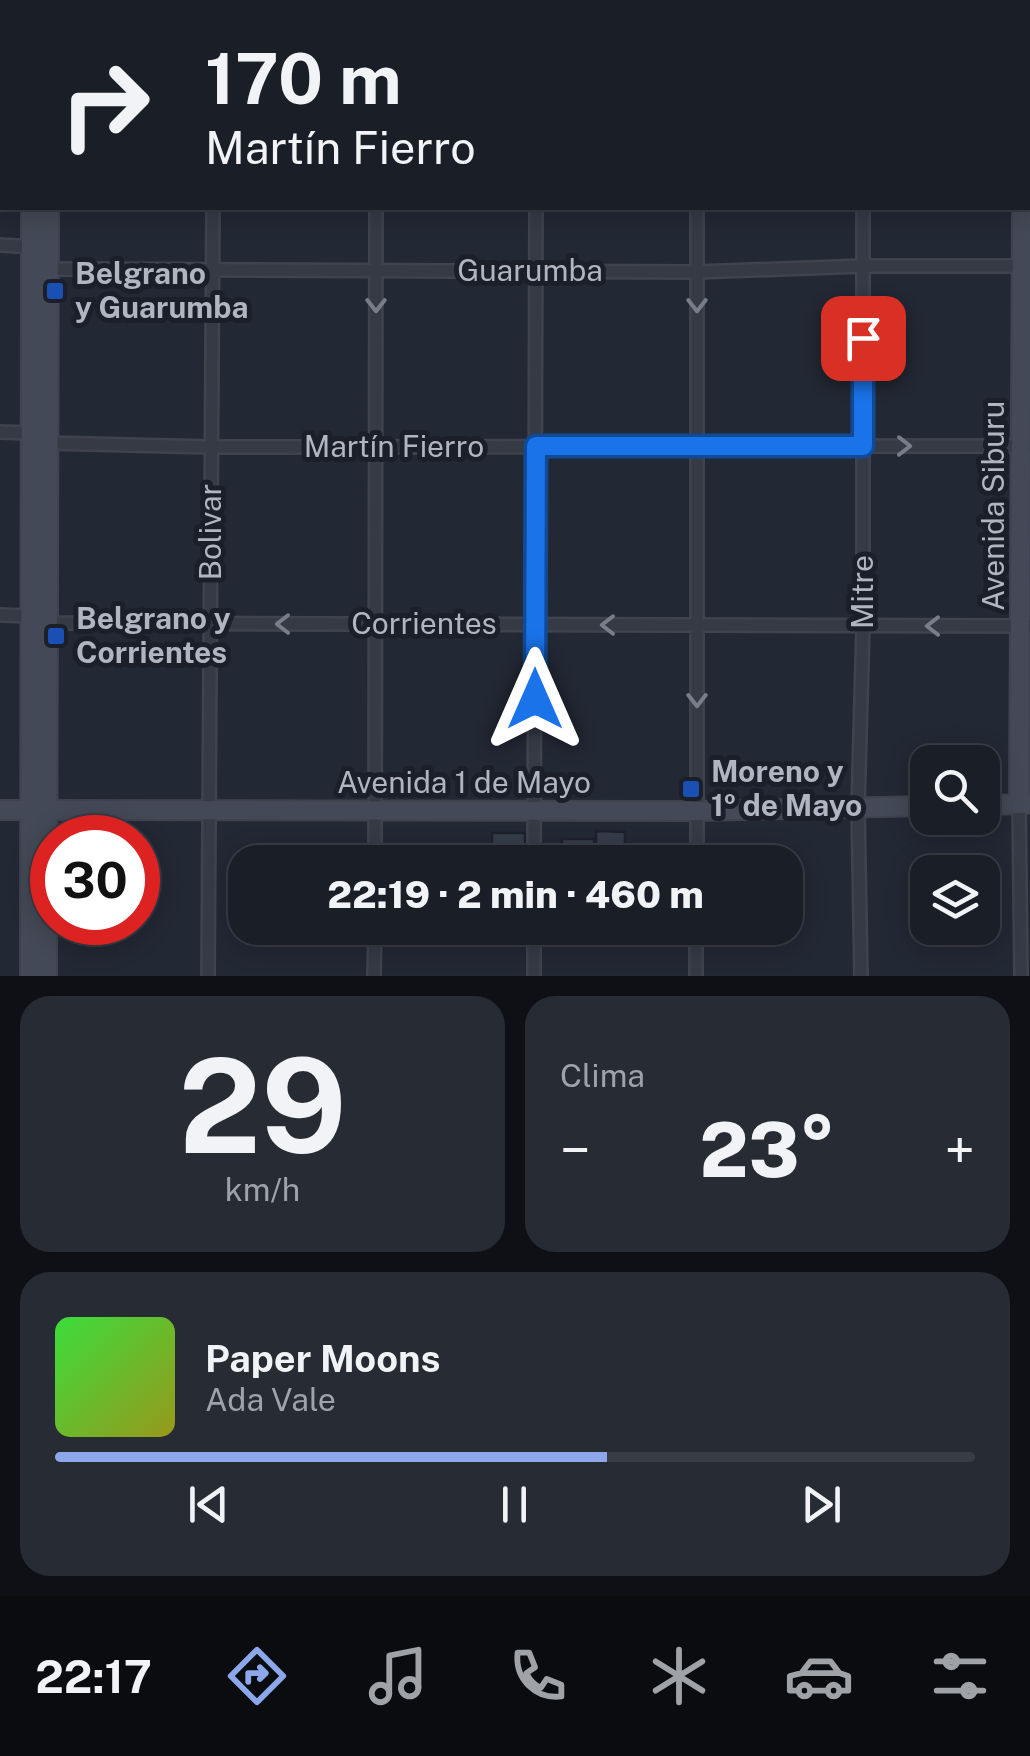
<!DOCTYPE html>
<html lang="es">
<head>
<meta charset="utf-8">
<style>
	body { margin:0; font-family:"Public Sans",sans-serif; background:#272b33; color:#f1f3f6; height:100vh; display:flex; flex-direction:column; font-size:38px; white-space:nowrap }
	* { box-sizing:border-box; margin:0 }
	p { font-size:32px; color:#9fa2a7 }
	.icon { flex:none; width:55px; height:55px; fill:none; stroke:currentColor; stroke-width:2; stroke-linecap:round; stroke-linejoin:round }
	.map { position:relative; height:976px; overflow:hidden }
	.details { display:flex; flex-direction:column; gap:20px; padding:20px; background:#0e1015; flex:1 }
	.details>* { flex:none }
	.hud { position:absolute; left:0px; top:0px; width:1030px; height:210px; box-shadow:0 5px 25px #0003,0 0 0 2px #383c44; background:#1a1e27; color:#f1f3f6; overflow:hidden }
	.controls { position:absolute; left:910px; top:745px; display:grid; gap:20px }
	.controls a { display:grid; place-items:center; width:90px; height:90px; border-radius:20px; background:#1a1e27; box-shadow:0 5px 25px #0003,0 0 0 2px #383c44; font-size:50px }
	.speed { position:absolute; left:30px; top:815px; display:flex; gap:20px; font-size:50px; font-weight:700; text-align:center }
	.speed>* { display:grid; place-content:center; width:130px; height:130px; border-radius:50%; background:#1a1e27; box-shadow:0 5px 25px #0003,0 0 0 2px #383c44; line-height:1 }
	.speed .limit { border:15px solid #d22; background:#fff; color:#111 }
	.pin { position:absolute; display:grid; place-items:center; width:85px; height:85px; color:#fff; margin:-42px; border-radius:20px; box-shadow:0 5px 15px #0006 }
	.me { position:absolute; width:110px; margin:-55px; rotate:0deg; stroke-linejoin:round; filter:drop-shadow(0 0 8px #0008) }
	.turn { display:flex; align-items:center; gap:35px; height:210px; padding:0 40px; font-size:45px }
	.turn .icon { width:130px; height:130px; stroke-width:2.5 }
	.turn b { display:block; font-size:70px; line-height:85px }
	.big { font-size:75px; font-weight:800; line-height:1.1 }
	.details .card { flex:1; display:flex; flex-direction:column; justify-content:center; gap:15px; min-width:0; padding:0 35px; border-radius:30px; background:#272b33 }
	.details .dial { align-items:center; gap:0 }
	.dial b { font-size:130px; line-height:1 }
	.song { display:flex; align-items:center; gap:30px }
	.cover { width:120px; height:120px; border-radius:15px; background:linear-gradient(135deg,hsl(120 70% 55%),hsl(60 70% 35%)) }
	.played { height:10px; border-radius:5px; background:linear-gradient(90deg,#8ca7ea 60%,#383c44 60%) }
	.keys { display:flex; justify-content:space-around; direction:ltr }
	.heat { display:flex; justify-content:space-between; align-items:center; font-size:55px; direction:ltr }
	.details .tiles { flex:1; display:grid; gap:20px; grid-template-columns:1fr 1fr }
	.card:last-child { grid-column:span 2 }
	.trip { position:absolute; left:228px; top:845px; width:575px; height:100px; border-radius:30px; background:#1a1e27; box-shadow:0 5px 25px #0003,0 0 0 2px #383c44; font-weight:800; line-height:100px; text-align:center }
	.tabs { display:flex; height:160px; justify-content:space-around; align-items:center; background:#0a0c10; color:#9fa2a7 }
	.tabs .icon { width:70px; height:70px }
	.tabs .on { color:#8ca7ea }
	.tabs b { font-size:45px; color:#f1f3f6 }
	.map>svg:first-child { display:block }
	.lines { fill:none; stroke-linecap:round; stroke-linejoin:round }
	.stream { stroke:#171f30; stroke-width:2.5 }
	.building { fill:#353c4a; stroke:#1d212b; stroke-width:2.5 }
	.minor-casing { stroke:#3f434e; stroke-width:16 }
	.secondary-casing { stroke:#3f434e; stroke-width:22 }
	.minor { stroke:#353a45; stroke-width:11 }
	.secondary { stroke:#444957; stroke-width:18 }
	.oneway { stroke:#787e89 }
	.route-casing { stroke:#114b97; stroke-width:25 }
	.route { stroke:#1a73e8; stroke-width:18 }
	.transit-dot { fill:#1a4fb4; stroke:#1b1f29; stroke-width:4 }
	.labels { text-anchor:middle; stroke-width:10; stroke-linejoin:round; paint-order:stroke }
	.street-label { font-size:30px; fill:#afb5c1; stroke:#1b1f29 }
	.poi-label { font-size:30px; font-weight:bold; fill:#afb5c1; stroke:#1b1f29; text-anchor:start }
</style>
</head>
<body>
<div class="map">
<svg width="1030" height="976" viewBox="0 0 1030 976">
	<rect width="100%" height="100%" fill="#222834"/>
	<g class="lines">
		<path class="stream" d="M0,164H2"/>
	</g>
	<path class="building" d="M596,831L625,832V847L596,846Z
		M492,833H525V862H492Z
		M562,839H594V862H562Z"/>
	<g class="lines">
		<g class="minor-casing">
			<path id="minor" d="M696,0V2
				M214,2V0
				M377,2V0
				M537,2V0
				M863,2V0
				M0,56H2
				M1028,91H1030
				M0,245L34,247
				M44,269L697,272L863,266H1026
				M0,432L30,433L47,443L212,447L1030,446
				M0,615L30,616L49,623L1030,626
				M1019,804L1021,976
				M375,862L376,208
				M534,862L536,208
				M697,862V208
				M208,976L213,208
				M374,976L375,928
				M534,976V928
				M696,976V928
				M861,976L858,808L863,626V208"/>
		</g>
		<g class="secondary-casing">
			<path id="secondary" d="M29,0V2
				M47,0V2
				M1023,2V0
				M1019,804L1022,208
				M982,805L1027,804
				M0,810L697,811L928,806
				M30,976L31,208
				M47,976L49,208"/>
		</g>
		<use href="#minor" class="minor"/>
		<use href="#secondary" class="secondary"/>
	</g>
	<defs><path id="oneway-chevron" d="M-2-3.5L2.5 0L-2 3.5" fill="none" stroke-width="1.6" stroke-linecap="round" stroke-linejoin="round" transform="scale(2.5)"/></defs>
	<g class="oneway">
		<use href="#oneway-chevron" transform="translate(376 305) rotate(90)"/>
		<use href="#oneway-chevron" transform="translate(697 305) rotate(90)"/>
		<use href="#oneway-chevron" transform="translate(904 446)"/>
		<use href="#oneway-chevron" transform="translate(283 624) rotate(-180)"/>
		<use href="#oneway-chevron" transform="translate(608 625) rotate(-180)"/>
		<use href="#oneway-chevron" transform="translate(933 626) rotate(-180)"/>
		<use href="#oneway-chevron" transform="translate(697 700) rotate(90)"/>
	</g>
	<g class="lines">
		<g class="route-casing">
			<path id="route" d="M535,699L536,446H863V338"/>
		</g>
		<use href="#route" class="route"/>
	</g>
	<g class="transit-dot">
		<rect x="45" y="281" width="20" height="20" rx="5"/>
		<rect x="46" y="626" width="20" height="20" rx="5"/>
		<rect x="681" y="779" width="20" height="20" rx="5"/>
	</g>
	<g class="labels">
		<g class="street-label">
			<text x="530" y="281">Guarumba</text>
			<text x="394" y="457">Martín Fierro</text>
			<text transform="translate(994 506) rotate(-90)" y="10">Avenida Siburu</text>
			<text transform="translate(211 532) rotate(-90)" y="10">Bolivar</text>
			<text transform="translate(863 592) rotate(-90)" y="10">Mitre</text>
			<text x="424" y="634">Corrientes</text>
			<text x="464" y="793">Avenida 1 de Mayo</text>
		</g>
		<g class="poi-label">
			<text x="75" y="284">Belgrano<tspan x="75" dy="34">y Guarumba</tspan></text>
			<text x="76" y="629">Belgrano y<tspan x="76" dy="34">Corrientes</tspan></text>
			<text x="711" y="782">Moreno y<tspan x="711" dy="34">1º de Mayo</tspan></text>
		</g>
	</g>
</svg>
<div class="controls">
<a><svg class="icon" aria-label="search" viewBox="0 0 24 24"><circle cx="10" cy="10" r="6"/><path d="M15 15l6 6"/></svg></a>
<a><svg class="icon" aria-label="layers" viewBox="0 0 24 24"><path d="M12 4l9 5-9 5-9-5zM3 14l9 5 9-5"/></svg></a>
</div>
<div class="speed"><div class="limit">30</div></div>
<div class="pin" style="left:863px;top:338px;background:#d93025"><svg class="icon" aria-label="arrive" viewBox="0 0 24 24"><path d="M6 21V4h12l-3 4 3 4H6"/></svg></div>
<svg class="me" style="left:535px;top:699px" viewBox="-20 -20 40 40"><path d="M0-17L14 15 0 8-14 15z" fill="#1a73e8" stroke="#fff" stroke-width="4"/></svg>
<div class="trip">22:19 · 2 min · 460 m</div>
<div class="hud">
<div class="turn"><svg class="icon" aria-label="right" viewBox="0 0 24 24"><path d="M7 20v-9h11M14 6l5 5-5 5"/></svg><div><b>170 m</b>Martín Fierro</div></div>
</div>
</div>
<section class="details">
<div class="tiles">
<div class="card dial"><b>29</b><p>km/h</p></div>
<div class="card"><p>Clima</p>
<div class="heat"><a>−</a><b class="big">23°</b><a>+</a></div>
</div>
<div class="card">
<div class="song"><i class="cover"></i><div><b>Paper Moons</b><p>Ada Vale</p></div></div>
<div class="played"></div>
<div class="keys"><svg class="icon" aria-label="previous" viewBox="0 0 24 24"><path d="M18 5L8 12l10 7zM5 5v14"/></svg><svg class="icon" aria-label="pause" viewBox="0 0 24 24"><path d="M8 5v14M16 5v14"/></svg><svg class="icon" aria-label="next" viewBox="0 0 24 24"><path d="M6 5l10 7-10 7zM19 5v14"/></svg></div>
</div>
</div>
</section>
<nav class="tabs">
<b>22:17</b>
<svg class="icon on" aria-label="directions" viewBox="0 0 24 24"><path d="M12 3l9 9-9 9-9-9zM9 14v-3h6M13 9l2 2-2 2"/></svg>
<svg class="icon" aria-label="music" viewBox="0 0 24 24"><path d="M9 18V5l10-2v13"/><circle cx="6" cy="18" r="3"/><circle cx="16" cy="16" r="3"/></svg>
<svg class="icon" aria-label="phone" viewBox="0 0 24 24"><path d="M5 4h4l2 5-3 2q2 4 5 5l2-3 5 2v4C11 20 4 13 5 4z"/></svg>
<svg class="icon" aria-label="climate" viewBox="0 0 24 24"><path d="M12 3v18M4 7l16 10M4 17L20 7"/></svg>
<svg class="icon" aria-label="car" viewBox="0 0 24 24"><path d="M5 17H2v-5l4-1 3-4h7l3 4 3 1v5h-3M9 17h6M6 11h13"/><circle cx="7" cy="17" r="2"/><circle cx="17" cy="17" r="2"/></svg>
<svg class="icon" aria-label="filters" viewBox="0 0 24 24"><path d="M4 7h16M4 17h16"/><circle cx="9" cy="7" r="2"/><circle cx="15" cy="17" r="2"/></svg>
</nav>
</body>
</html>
